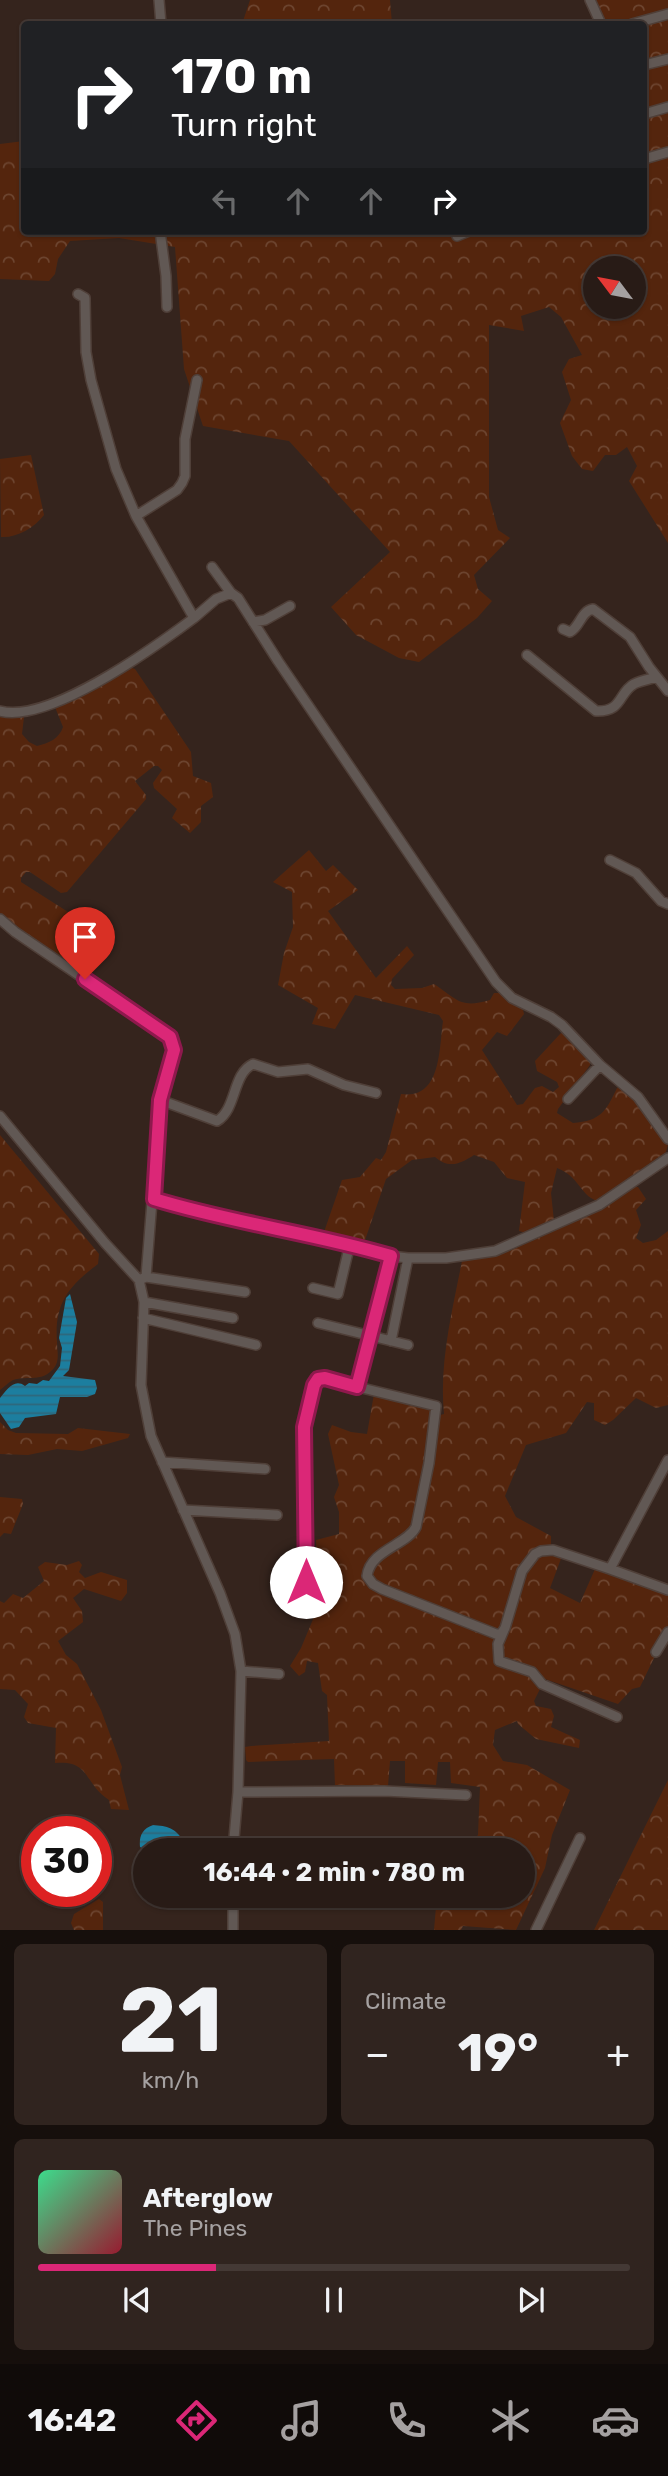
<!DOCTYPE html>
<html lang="en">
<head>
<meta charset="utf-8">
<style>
	body { margin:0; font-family:Rubik,sans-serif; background:#30241f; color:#f1f3f6; height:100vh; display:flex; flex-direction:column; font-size:26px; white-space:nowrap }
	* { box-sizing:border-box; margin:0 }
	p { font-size:23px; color:#a5a1a1 }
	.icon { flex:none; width:38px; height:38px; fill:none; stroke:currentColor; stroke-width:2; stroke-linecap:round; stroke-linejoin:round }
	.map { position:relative; height:1930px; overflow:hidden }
	.sheet { display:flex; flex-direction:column; gap:14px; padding:14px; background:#160f0c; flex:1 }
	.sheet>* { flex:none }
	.hud { position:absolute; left:21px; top:21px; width:626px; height:214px; border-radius:7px; box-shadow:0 2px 5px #0004,0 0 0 2px #443935; background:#202124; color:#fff; overflow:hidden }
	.needle { width:46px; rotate:302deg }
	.controls { position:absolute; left:583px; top:256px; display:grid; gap:14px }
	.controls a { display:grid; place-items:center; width:63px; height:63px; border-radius:50%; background:#281b16; box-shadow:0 2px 5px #0004,0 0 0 2px #443935; font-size:35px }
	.speed { position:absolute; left:21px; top:1816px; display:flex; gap:14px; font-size:35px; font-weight:700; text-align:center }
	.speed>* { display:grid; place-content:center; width:91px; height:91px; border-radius:50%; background:#281b16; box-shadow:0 2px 5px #0004,0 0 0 2px #443935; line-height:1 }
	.speed .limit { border:10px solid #d22; background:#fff; color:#111 }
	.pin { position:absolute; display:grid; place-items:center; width:60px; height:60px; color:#fff; margin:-72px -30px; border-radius:50% 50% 50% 0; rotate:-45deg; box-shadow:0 0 7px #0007 }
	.pin .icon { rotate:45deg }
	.me { position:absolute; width:77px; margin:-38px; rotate:0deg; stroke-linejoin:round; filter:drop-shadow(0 0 5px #0008) }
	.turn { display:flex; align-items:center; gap:24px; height:147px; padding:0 35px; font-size:32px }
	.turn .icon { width:91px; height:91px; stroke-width:2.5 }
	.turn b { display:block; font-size:49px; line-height:60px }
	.lanes { display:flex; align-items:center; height:66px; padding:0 35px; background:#0003; justify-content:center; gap:35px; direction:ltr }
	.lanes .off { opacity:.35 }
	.big { font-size:52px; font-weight:700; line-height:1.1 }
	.sheet .widget { flex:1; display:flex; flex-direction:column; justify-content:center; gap:10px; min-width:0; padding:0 24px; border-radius:10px; background:#30241f }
	.sheet .dial { align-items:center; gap:0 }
	.dial b { font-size:91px; line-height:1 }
	.song { display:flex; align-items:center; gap:21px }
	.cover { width:84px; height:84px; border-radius:10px; background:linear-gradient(135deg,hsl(150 70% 55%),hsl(350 70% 35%)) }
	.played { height:7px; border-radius:4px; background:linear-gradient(90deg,#db2777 30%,#443935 30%) }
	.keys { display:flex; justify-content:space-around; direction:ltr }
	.heat { display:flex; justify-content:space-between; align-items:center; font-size:38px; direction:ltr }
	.sheet .tiles { flex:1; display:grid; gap:14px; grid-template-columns:1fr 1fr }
	.widget:last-child { grid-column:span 2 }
	.trip { position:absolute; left:133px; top:1838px; width:402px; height:70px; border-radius:35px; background:#281b16; box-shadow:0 2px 5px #0004,0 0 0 2px #443935; font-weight:700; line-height:70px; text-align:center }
	.tabs { display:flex; height:112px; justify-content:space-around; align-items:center; background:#100b09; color:#a5a1a1 }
	.tabs .icon { width:49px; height:49px }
	.tabs .on { color:#db2777 }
	.tabs b { font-size:32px; color:#f1f3f6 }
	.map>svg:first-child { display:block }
	.forest { fill:url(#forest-crowns); fill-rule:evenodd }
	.water { fill:url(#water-rules) }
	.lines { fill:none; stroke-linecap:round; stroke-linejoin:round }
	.minor-casing { stroke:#4f3f38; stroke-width:12 }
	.minor { stroke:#615854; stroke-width:9 }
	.route-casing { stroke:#8e194d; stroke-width:18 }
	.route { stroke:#db2777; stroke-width:12 }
</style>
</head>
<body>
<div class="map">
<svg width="668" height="1930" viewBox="0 0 668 1930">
	<defs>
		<pattern id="forest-crowns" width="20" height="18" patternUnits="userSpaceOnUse" patternTransform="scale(1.75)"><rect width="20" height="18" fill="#54250d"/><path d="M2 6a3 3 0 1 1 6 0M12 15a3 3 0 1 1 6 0" fill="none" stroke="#6d4530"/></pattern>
		<pattern id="water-rules" width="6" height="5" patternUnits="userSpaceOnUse" patternTransform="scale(1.75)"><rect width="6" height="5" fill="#1c7e9f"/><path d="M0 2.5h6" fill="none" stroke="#2e677b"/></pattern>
	</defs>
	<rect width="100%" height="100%" fill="#35241d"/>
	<path class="forest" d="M250,0H390L392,24H242Z
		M588,0H668V543L629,481L637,466L627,447L616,455H605L593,471L582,469L572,456L560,423L571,400L562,372L569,359L582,355L561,317L549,307L521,316L524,331L489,325V497L498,530L510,538L474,575L478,589L492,601L477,618L419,662L399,658L356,635L331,607L390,552L289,441L203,426L184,369L175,247L119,238L70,241L58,259L55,274L49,281L0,279V144L24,141V231H644V24H597ZM595,268H634V306H595Z
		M31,455L44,515C34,528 17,538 1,537L0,459Z
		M129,667L135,669L191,752L193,776L211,783L213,797L201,806V822L190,833L172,818L177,809L154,788L153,783L162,770L158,766H154L135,781L146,795V799L67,892L61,893L30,872H26L21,878V882L98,931L74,966L72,967L0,915V713L22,715L24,717L22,734L29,742L37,746C49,743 59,739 63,727L55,707L58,703Z
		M309,850L326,871L333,865L358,890L328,911L376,978L407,946L414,955L392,979L391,985L395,989L422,988L434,984C457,999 460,1009 490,1000L494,993H499L523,1010L524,1014L507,1036L497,1032L482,1050L517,1105L523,1104L535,1088L542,1086L553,1092L559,1087L557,1082L537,1071L535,1061L561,1033L564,1034L590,1058V1065L558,1109L557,1113L573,1123C601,1121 606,1111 617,1088L620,1087L637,1102L668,1144L666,1152L597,1201C579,1194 580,1177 557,1168L551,1193L554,1221L526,1233L519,1231L525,1182L507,1178L494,1162L474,1155C460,1164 449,1169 435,1157L412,1160L386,1179L364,1243L324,1232L342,1180L360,1177L376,1158L381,1160L386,1152L401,1094C441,1100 439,1050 443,1021L439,1015L355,995L335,1029L312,1024L318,1008L278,985L284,953L293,927L292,892L273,882Z
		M0,1135L99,1254L98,1264C69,1286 54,1303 57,1342C57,1351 60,1360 54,1368C42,1383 28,1375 13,1380C9,1382 4,1387 0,1390Z
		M633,1187H638L646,1199L636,1210L641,1225L636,1238L643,1243L656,1240L668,1231V1405L656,1408L636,1398L613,1420L605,1425L594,1420V1403L587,1402L566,1433L526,1445L505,1496L516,1517L551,1536V1552L562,1556L550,1588L580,1603L595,1569L598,1568L668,1592V1629L640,1687L632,1689L618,1704L545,1679L534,1701L536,1706L551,1709L554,1716L551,1727L580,1740L579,1748L536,1739L518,1724L517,1721L495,1730L493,1745L503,1761L527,1765L570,1790L552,1835L545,1868L516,1930L463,1926L461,1930H434L437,1895H523V1850H441V1841L446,1836L476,1837L478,1835L480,1787L451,1783L450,1762H438L436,1785L405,1783V1761H390L388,1786L335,1785L334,1759L248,1762L246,1760L245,1747L251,1746L329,1741L327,1695L322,1691L318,1663L307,1661L305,1672L299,1676L290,1666L301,1648L319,1605L316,1540L339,1534V1512L334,1497L339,1485L328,1434L332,1425L351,1432L367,1434L374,1394L432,1408L440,1415L444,1414C439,1363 452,1312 462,1261L500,1255L572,1223L612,1203Z
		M0,1422L8,1430L16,1433L68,1434L78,1428L130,1434L128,1438L82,1451L57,1449L28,1455L0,1454Z
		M0,1497L22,1499L23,1504L11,1534L4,1533L0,1537Z
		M79,1561L82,1565L79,1572L85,1578L101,1572L127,1580V1593L121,1601L84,1589L73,1598L82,1611L83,1622L58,1641L66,1655L77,1664L101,1710L122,1767L120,1775L129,1810L111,1809L109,1800C83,1783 91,1760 55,1763L56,1728L28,1723L24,1717L28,1704L15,1690L0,1689V1601L4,1603L13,1594L23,1598L44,1581L38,1567L45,1562L67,1565Z
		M668,1780V1930H594Z
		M99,1899L103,1902V1930H74L71,1923L74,1914Z"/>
	<path class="water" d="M70,1294L77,1322L69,1370L63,1376L95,1380L97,1388L95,1394L87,1397H60L56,1414L25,1418L19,1427L11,1429L0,1413V1398C7,1390 14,1378 25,1386L29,1383L37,1384L43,1380L49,1381L60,1366L62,1348L59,1338L66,1298Z
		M153,1825C167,1826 176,1828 183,1841L179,1850H146L140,1847C139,1836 142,1829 153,1825Z"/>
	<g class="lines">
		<g class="minor-casing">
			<path id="minor" d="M159,0L161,24
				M590,0L601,24
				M632,24L668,14
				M644,65L668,59
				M644,114L668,107
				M644,159L668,152
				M160,231L166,276L167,307
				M457,236L469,231
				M136,516L177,490L182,483L185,476V439L197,380
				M212,567L231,593
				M194,618L216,599L231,593L238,598L278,661L496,982L512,998L551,1017L562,1025L600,1065L638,1097L668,1139
				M253,622L265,620L290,606
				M563,629L570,632C580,627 581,611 593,609L630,637L649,667L668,691
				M527,655L596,711C623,712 618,693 634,684C640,681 650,679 657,677
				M0,711C49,724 155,647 194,618L136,516L116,469L91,380L86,352L85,298L78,294
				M610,860L636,873L661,901L668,904
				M0,919L15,932L170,1037L175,1050L160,1100L146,1277L139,1280
				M568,1099L600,1065
				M160,1100L217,1121C237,1109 232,1074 253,1064L278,1072L308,1069L344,1085L376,1093
				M0,1116L105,1243L139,1280L144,1302L141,1385L151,1436L220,1593L235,1634L241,1671L238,1792L233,1850
				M154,1199L197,1212L326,1238L391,1256L408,1258H446L495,1251L599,1205L668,1158
				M146,1277L245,1292
				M313,1288L338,1294L350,1244
				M144,1302L233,1318
				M143,1318L256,1345
				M318,1323L408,1345
				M391,1341L408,1258
				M357,1387L391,1256
				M162,1462L265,1469
				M183,1510L277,1515
				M610,1569L668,1590
				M306,1603L304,1428L316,1381L321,1378L436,1406L429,1463L416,1527C407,1545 370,1550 367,1576L373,1584L382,1589L496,1634H501L505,1628L522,1571L535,1554L541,1551L553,1550L610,1569L668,1460
				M504,1630L498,1644L499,1661L532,1672L542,1684L617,1717
				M656,1652L668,1632
				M241,1671L279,1674
				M238,1792L384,1791L466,1795
				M233,1930V1895
				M536,1930L580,1838"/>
		</g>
		<use href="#minor" class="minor"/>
	</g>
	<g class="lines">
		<g class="route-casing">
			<path id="route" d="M85,979L170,1037L174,1050L160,1100L154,1199C232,1223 313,1233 391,1256L357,1387L325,1378L318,1379L314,1385L304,1427L306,1582"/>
		</g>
		<use href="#route" class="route"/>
	</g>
</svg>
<div class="controls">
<a><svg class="needle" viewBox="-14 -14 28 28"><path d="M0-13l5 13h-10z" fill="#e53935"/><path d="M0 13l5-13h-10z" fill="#a5a1a1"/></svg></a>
</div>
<div class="speed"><div class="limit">30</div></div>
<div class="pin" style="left:85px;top:979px;background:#d93025"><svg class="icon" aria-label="arrive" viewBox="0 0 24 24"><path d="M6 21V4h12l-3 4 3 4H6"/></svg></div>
<svg class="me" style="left:306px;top:1582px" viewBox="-20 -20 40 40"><circle r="19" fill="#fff"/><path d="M0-13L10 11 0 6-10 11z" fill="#db2777"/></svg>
<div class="trip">16:44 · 2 min · 780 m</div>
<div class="hud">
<div class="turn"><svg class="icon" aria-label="right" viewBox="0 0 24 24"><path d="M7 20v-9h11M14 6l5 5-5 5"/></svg><div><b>170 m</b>Turn right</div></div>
<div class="lanes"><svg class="icon off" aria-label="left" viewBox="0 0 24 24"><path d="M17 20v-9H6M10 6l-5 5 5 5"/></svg><svg class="icon off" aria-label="ahead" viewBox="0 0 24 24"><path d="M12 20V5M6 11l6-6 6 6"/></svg><svg class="icon off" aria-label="ahead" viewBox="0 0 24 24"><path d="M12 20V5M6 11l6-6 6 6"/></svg><svg class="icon" aria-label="right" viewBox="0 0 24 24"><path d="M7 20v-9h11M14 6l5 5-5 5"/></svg></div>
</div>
</div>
<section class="sheet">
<div class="tiles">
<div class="widget dial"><b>21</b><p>km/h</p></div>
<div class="widget"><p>Climate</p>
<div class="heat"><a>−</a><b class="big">19°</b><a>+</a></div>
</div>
<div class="widget">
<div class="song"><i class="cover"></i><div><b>Afterglow</b><p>The Pines</p></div></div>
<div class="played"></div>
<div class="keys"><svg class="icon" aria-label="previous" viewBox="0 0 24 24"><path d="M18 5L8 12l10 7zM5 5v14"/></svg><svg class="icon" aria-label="pause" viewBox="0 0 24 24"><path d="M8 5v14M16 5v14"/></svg><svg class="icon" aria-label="next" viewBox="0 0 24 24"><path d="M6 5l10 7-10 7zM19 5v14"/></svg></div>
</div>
</div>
</section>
<nav class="tabs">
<b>16:42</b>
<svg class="icon on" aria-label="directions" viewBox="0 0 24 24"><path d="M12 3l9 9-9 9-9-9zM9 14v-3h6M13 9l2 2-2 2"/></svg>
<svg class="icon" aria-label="music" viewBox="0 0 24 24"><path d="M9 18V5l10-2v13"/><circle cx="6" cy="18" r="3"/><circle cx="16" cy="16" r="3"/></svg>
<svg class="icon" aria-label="phone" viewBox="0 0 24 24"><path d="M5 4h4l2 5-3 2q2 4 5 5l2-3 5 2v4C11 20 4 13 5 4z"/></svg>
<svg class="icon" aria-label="climate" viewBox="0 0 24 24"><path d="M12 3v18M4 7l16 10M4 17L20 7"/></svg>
<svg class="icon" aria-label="car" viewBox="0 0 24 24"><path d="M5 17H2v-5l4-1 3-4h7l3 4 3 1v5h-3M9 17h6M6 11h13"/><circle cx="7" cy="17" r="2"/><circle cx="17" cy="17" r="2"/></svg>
</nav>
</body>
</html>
